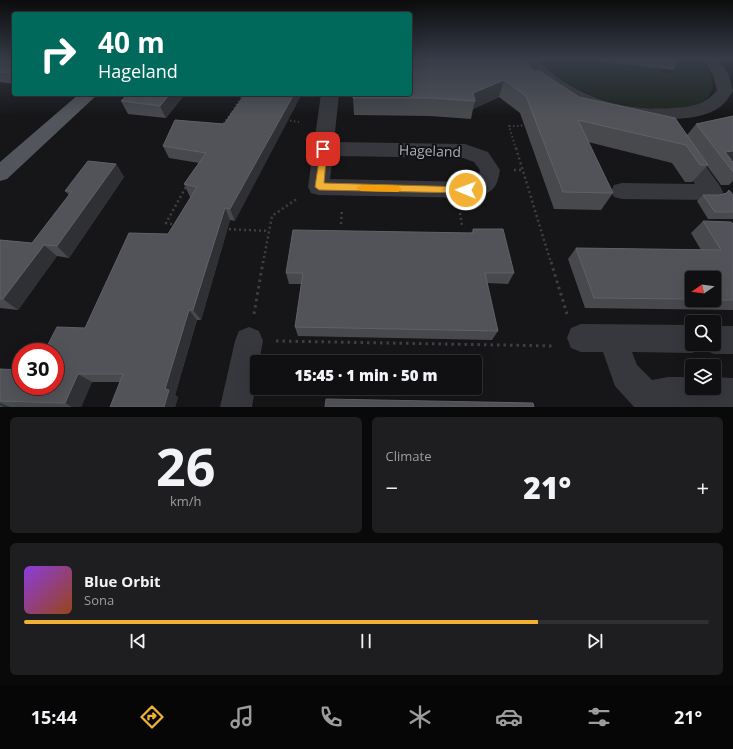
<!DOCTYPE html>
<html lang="en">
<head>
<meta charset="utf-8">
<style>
	body { margin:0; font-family:"Open Sans",sans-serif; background:#1e1e20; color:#f1f3f6; height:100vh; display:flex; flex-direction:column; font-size:15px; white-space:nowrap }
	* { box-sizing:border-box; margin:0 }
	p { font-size:13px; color:#9c9d9f }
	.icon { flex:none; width:22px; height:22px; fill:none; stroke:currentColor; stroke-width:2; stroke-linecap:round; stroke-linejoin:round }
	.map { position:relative; height:407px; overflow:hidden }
	.panel { display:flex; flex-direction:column; gap:10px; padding:10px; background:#09090a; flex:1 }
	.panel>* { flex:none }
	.guide { position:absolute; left:12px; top:12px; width:400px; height:84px; border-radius:4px; box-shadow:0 4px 16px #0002,0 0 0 1px #303032; background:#00695c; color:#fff; overflow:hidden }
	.needle { width:26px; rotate:257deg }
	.controls { position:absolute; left:685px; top:271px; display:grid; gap:8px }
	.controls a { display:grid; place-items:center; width:36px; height:36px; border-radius:4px; background:#101012; box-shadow:0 4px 16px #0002,0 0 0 1px #303032; font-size:20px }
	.speed { position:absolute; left:12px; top:343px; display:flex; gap:8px; font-size:20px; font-weight:700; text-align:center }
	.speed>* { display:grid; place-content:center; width:52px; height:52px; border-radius:50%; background:#101012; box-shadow:0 4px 16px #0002,0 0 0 1px #303032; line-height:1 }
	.speed .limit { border:6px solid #d22; background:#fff; color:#111 }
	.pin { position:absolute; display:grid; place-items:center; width:34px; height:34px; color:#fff; margin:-17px; border-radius:8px; box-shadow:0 2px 6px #0006 }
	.me { position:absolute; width:44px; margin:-22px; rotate:271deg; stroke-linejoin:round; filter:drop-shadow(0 0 3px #0008) }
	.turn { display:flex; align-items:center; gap:14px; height:84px; padding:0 20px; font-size:18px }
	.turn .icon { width:52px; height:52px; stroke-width:2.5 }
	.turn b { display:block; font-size:28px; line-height:34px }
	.big { font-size:30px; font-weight:800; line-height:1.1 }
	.panel .card { flex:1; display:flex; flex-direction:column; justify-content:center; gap:6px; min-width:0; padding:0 14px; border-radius:6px; background:#1e1e20 }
	.panel .dial { align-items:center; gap:0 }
	.dial b { font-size:52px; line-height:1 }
	.song { display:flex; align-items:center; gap:12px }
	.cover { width:48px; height:48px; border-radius:6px; background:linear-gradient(135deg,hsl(270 70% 55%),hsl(20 70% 35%)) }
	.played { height:4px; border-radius:2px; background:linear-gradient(90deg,#f2b134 75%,#303032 75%) }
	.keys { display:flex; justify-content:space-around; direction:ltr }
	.heat { display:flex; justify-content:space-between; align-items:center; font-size:22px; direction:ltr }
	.panel .tiles { flex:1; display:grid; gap:10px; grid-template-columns:1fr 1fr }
	.card:last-child { grid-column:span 2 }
	.trip { position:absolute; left:250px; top:355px; width:232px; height:40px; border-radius:4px; background:#101012; box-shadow:0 4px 16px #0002,0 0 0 1px #303032; font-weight:800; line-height:40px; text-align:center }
	.menu { display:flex; height:64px; justify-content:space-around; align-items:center; background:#060607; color:#9c9d9f }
	.menu .icon { width:28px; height:28px }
	.menu .selected { color:#f2b134 }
	.menu b { font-size:18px; color:#f1f3f6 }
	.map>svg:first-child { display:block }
	.green { fill:#1e261f }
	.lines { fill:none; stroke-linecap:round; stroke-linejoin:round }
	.path-far2 { stroke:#3d3f44; stroke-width:2; stroke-dasharray:1.5 2.5; stroke-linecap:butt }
	.path-far1 { stroke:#3d3f44; stroke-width:2.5; stroke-dasharray:2 3; stroke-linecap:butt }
	.path { stroke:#3d3f44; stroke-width:3; stroke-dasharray:2.5 4; stroke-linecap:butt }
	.minor { fill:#37383d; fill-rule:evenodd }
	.major { fill:#53555c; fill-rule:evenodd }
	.wall { fill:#47494d; fill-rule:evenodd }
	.shaded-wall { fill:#2f3033 }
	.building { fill:#525359; stroke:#5f6168 }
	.route { fill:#f2b134; stroke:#9d7322 }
	.slow { fill:#f59e0b }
	.labels { text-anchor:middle; stroke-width:4; stroke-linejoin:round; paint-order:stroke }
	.street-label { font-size:14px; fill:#a8adb8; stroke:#111113 }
</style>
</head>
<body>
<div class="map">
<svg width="733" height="407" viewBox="0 0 733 407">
	<rect width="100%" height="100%" fill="#161618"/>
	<path class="green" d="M536,59H582L584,63L596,64L595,61L618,64L633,62L634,65L659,68L661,72L673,73L668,59H695L702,60C706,68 715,79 712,89C703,122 624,107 601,99C577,90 554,77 536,59Z"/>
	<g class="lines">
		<path class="path-far2" d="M232,112L243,94
			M286,120L299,122
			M221,127L232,112H236
			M516,149L509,126H521L526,122"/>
		<path class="path-far1" d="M516,148L551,263
			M514,170H523
			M460,213L462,226
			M341,224L342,209
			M177,225L166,223L187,185
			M224,229L269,231
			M263,263L272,216L298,198"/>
		<path class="path" d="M551,262L567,314
			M254,314L263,262
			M276,341L555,346"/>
		<path class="minor" d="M520,59H536C573,96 622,112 673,108C691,107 705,105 717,90L713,75L703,59H718L729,75L733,91C729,96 726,103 720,107C708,116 690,118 676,119C621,123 553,107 520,59Z
			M321,94H339L334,142L465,144L488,152L500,170C497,188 493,192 475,198L319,195L311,193L308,187ZM333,156L463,158L474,162L480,170L478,179L472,182L330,179Z
			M683,142L690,144L720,186L723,192L720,198L712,200L622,199L614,197L611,191L614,185L622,183L695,184L673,149L676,144Z
			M581,324L692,325V344H714V326H733V354H714L704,350L703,347L692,353L632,352L637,365L652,380L668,377H692V388H714V377L733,378V407H634L615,386L603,352H581L571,348L567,338L571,328Z
			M249,327L259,331L263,341L259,362H257V376L252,407H220L235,341L239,331Z"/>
		<path class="major" d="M79,94H98L7,179L0,181V162Z"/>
	</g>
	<path class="wall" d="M0,59H14V84L0,82Z
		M596,59H680L673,70L596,61Z
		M535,72L579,97L687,135L696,124L733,162V181L729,185H721L707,166L692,182H685L672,163L588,142L613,193L601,210L554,209L520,113L499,97L473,109L471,119L430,116L354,115L353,98Z
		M185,94L166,118L128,114L121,101Z
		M224,124L235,221L230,220L201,320H197L175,395L178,397L175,407H110L120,382H92L81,407H0V369L21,386L85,328L168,234L191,197H190L184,184L199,163L169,158L163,146Z
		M116,164L124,177L69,258L57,256L18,310L0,308V240L32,243L69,195L65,191Z
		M729,190L733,195V219H708L697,201L703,195H719L726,193Z
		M703,221L733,224V310L585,308L568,259L576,248L701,250L691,233ZM692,278H714V300H692Z
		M473,229L514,273L508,284L487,283L498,331L492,340L298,336L295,327L301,284H289L286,273L471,233Z"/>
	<path class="shaded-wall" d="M14,70V80L9,73Z
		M504,80L499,97L473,109L475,101L473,93Z
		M170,94H185L166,118L160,106Z
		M294,94H302L235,221L230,209Z
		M733,151V160L725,162V152Z
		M116,164L124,177L69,258L57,246Z
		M225,208L230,220L201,320L193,310Z
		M44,245L57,256L18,310L3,299Z
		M189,310L197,320L175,395L178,397L175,407H164L165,389Z
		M78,374L92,382L81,407H72L65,403Z
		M0,403L10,407H4L0,405Z"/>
	<path class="building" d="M0,59H14V70L9,73L0,72Z
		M410,59H523L535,72L539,71L579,97L675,118L708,165H700L686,145L578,120L613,193L563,192L526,96L504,80L473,93L475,101L432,98H353V94H410Z
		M128,94H170L160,106L121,101Z
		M245,94H294L230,209L225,208L193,310H189L165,389L169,390L164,407H110L123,374H78L65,403L0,401V369L21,370V386H55V352H44L57,327L85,328L129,233L168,234L197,187L184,184L206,153L163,146L175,120L224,124Z
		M733,116V151L725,152L733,162V172L696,124Z
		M88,161L116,164L57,246L44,245L3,299H0V240L32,243L72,191H65Z
		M729,190L733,195V212H715L703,195H719L727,193Z
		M703,221L731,222L733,224V300H714V278H692V299L594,298L576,248L721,250Z
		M473,229H503L514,273H485L498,331L295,327L303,273H286L293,230L474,233Z
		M326,399L533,403L534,407H325Z"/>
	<linearGradient id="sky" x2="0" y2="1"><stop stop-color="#0c0c0d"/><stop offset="0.51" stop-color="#363c48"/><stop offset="1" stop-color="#363c48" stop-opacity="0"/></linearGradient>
	<rect width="733" height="116" fill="url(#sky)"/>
	<path class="route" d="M321,147H323L327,149L324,183L466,187L470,190L466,193L319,190L315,187Z"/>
	<path class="slow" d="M361,185L398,186L402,189L398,192L361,191L356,188Z"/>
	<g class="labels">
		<g class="street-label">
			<text transform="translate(430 151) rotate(2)" y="5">Hageland</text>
		</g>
	</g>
</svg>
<div class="controls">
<a><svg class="needle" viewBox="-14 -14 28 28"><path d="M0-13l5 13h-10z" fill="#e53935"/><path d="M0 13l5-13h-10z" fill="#9c9d9f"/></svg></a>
<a><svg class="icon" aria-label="search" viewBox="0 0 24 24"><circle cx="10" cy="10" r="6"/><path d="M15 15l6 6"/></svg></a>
<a><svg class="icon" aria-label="layers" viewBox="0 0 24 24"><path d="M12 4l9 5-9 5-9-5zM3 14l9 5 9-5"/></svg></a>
</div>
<div class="speed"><div class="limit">30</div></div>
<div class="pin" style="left:323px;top:149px;background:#d93025"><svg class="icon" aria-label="arrive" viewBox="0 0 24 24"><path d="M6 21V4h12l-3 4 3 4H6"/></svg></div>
<svg class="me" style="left:466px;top:190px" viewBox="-20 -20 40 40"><circle r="17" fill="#f2b134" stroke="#fff" stroke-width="3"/><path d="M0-11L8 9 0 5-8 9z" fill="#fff"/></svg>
<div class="trip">15:45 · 1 min · 50 m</div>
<div class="guide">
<div class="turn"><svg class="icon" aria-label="right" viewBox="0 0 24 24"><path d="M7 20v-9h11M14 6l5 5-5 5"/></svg><div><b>40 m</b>Hageland</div></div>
</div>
</div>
<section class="panel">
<div class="tiles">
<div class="card dial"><b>26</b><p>km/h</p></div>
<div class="card"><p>Climate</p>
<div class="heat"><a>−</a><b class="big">21°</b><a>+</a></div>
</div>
<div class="card">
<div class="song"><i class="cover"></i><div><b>Blue Orbit</b><p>Sona</p></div></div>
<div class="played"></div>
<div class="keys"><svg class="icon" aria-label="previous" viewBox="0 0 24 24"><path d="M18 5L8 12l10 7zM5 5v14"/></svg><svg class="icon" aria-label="pause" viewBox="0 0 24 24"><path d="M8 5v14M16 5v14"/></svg><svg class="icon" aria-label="next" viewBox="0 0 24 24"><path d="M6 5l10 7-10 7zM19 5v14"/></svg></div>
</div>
</div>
</section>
<nav class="menu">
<b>15:44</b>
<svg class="icon selected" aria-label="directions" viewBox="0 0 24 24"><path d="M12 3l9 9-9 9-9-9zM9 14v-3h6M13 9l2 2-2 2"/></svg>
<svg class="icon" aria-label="music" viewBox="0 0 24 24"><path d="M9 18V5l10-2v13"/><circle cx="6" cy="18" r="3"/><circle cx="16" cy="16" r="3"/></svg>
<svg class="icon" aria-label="phone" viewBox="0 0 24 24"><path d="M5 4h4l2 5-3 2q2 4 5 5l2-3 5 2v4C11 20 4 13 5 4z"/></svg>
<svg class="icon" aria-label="climate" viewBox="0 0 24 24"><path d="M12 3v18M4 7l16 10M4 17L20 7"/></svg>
<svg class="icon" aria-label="car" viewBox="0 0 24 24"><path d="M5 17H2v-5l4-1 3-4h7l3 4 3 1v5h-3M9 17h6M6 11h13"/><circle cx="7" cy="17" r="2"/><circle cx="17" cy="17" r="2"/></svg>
<svg class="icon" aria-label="filters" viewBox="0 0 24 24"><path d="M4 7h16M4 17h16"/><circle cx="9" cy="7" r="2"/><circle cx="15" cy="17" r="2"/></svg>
<b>21°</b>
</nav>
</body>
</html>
